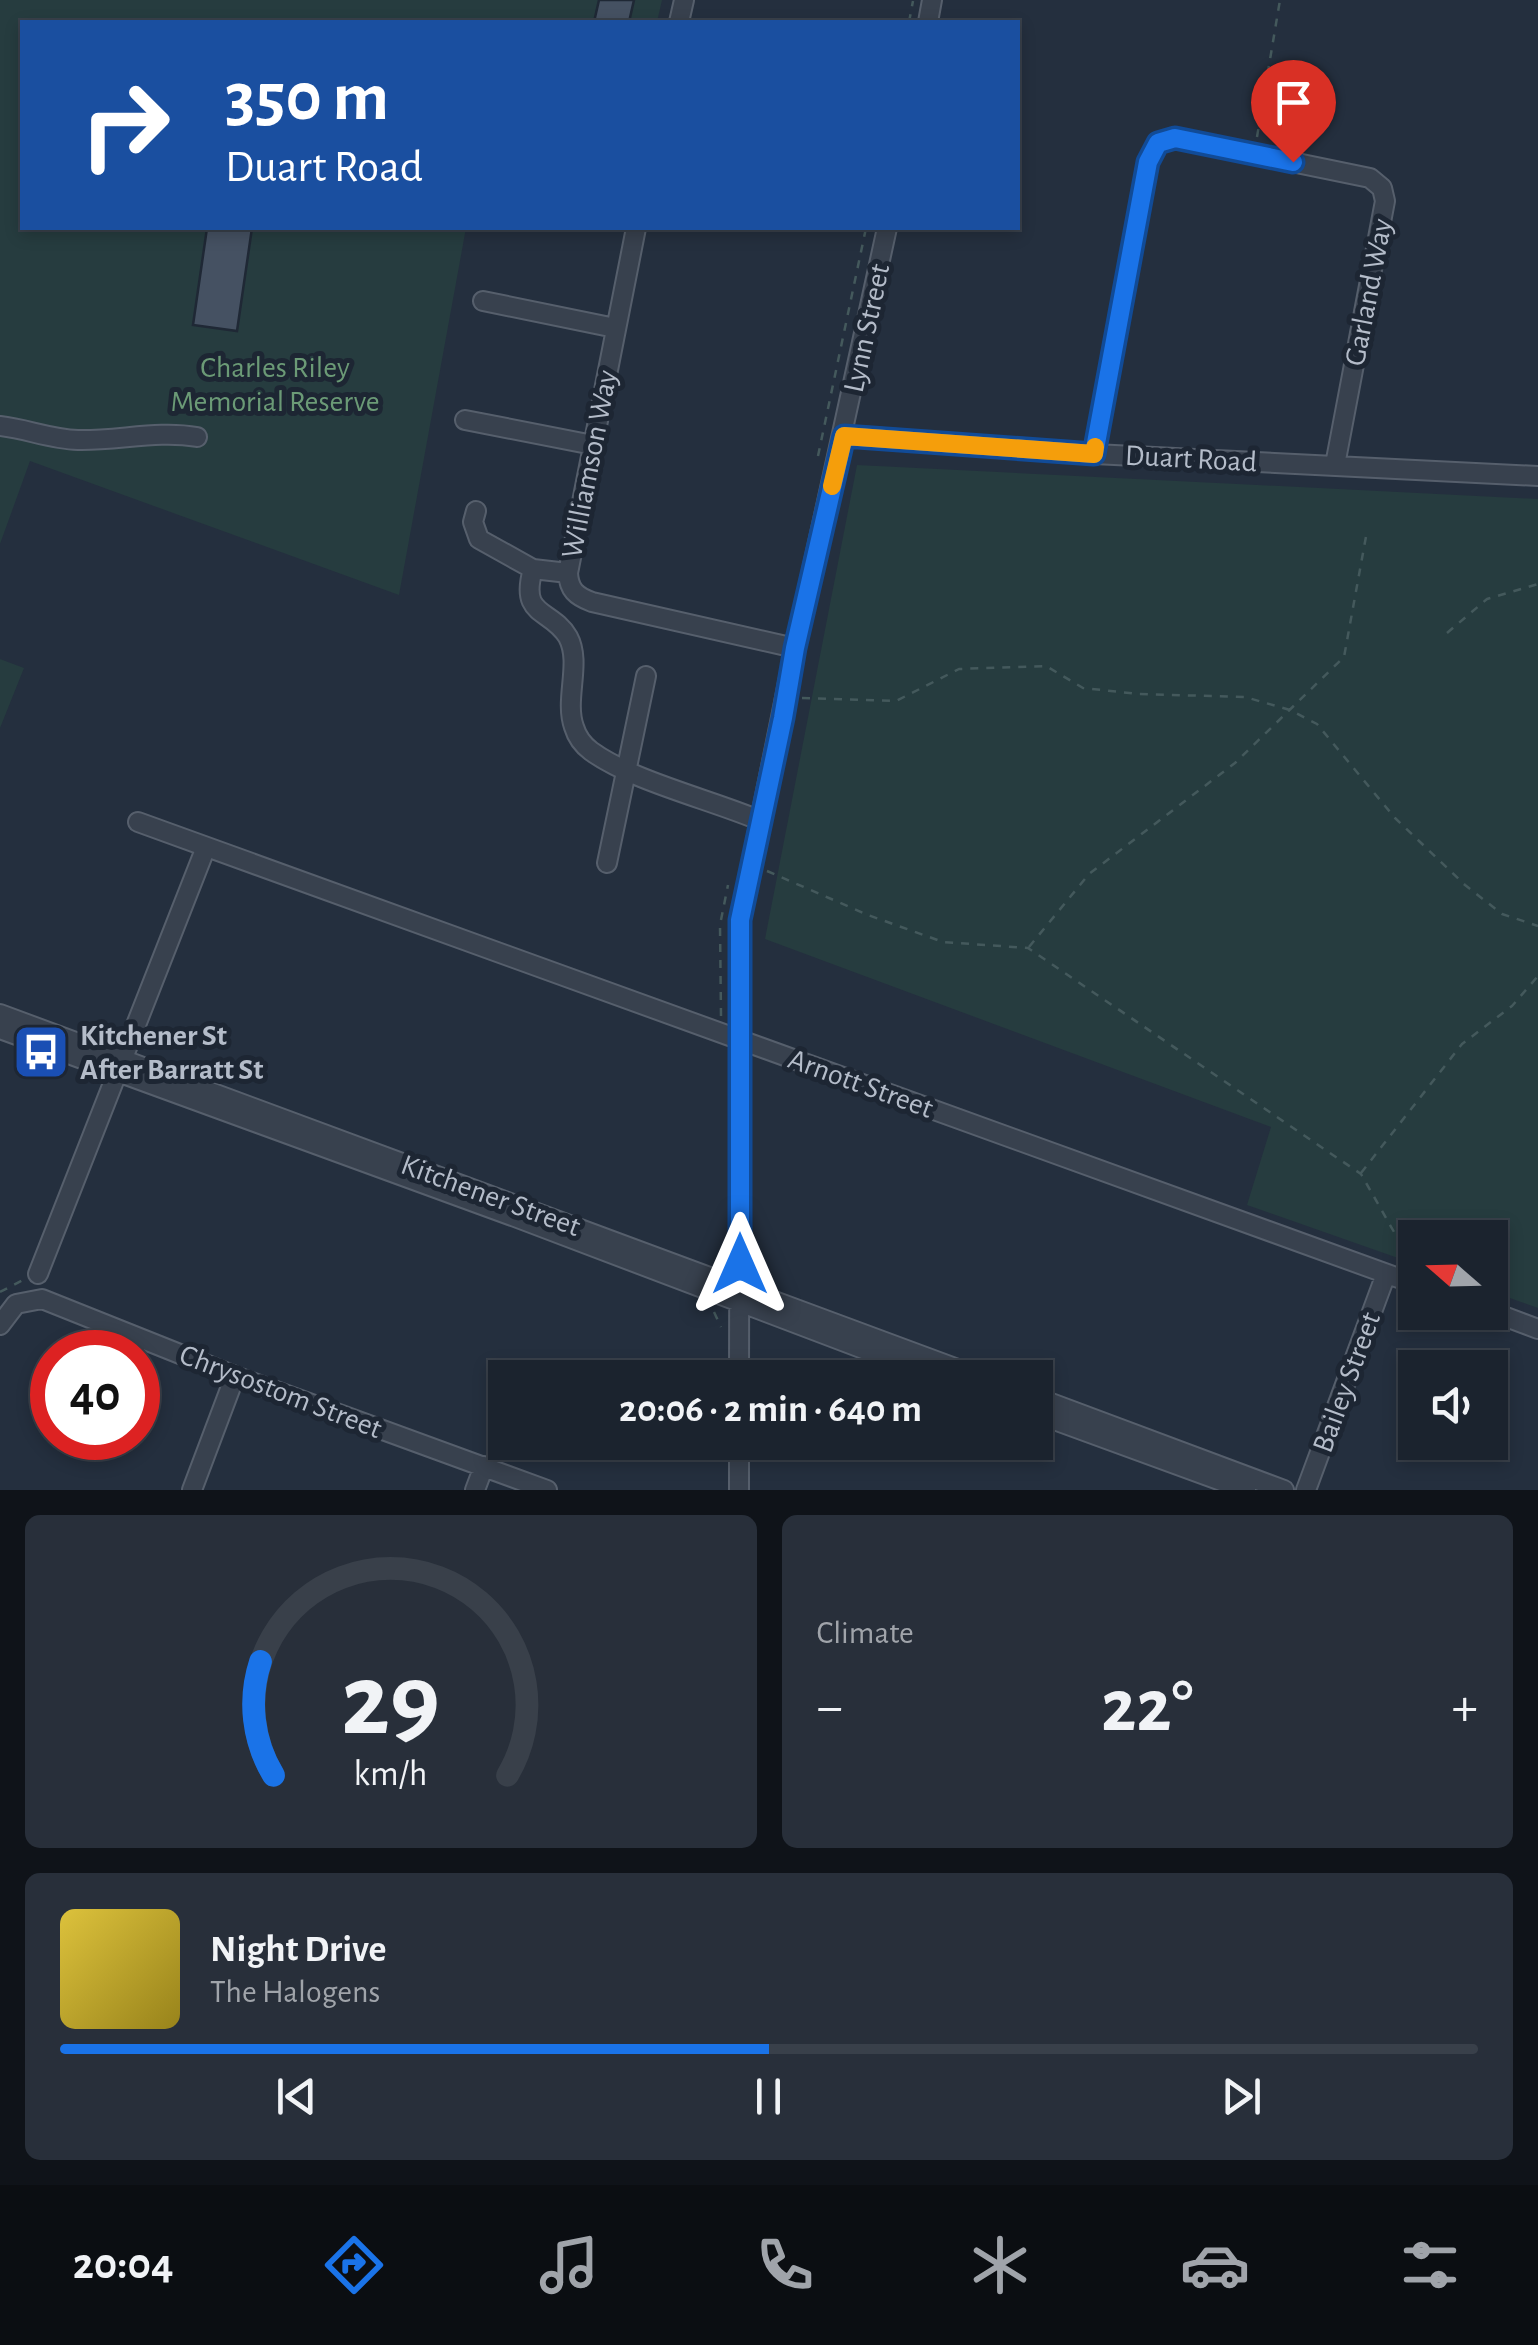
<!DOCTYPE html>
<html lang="en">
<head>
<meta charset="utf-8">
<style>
	body { margin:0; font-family:"Alegreya Sans",sans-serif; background:#282f3a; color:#f1f3f6; height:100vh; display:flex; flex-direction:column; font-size:38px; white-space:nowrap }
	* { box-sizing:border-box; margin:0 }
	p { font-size:32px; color:#a0a4aa }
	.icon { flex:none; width:55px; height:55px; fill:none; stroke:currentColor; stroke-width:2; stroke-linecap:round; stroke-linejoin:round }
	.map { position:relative; height:1490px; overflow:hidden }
	.side { display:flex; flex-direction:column; gap:25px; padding:25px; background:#0f1319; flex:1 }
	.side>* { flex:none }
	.top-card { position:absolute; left:20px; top:20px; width:1000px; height:210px; border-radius:0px; box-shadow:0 5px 15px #0003,0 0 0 2px #39404a; background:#1a4fa0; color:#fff; overflow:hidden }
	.needle { width:65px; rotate:290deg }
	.fabs { position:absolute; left:1398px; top:1220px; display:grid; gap:20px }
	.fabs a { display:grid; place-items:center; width:110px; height:110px; border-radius:0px; background:#1b232e; box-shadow:0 5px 15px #0003,0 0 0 2px #39404a; font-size:50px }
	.speed { position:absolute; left:30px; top:1330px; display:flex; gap:20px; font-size:50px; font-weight:700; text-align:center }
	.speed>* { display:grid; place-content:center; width:130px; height:130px; border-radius:50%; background:#1b232e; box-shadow:0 5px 15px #0003,0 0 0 2px #39404a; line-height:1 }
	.speed .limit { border:15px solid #d22; background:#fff; color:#111 }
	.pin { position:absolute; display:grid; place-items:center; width:85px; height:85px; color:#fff; margin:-102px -42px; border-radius:50% 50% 50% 0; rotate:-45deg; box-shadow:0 0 10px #0007 }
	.pin .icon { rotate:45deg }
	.me { position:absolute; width:110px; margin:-55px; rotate:0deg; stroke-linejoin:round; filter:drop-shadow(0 0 8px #0008) }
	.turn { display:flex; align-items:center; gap:35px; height:210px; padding:0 40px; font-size:45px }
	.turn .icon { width:130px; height:130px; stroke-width:2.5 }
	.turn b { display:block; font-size:70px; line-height:85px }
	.big { font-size:75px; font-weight:600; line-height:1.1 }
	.side .widget { flex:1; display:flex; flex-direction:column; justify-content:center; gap:15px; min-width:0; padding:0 35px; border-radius:15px; background:#282f3a }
	.side .dial { align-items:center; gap:0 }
	.dial svg { height:260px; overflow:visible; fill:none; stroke:#39404a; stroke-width:7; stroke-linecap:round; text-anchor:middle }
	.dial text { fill:#f1f3f6; stroke:none }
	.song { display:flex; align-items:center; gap:30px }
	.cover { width:120px; height:120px; border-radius:15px; background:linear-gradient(135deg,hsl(50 70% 55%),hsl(50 70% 35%)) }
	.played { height:10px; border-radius:5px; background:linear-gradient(90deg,#1a73e8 50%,#39404a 50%) }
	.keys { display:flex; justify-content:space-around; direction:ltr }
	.heat { display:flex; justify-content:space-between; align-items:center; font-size:55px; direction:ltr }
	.side .tiles { flex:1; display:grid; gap:25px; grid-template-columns:1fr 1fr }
	.widget:last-child { grid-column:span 2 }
	.trip { position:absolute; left:488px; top:1360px; width:565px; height:100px; border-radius:0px; background:#1b232e; box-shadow:0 5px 15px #0003,0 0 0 2px #39404a; font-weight:600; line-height:100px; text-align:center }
	.tabs { display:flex; height:160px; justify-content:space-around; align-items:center; background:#0b0e12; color:#a0a4aa }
	.tabs .icon { width:70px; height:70px }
	.tabs .active { color:#1a73e8 }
	.tabs b { font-size:45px; color:#f1f3f6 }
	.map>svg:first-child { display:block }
	.green { fill:#263c3f }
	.building { fill:#455162; stroke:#1f2835; stroke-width:2.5 }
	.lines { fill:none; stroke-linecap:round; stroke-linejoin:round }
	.minor-casing { stroke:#565f6c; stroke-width:22 }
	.path { stroke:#44595c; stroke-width:2.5; stroke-dasharray:8 8; stroke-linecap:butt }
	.minor { stroke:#38414e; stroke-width:18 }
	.route-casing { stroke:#114b97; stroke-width:25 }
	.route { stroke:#1a73e8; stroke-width:18 }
	.slow { stroke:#f59e0b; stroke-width:18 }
	.labels { text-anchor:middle; stroke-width:10; stroke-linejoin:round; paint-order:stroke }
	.street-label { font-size:30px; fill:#b4bcc9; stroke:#1d2633 }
	.park-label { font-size:30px; fill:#6b9a76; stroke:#1d2633 }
	.poi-label { font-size:30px; font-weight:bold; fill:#b4bcc9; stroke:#1d2633; text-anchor:start }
</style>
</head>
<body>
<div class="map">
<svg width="1538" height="1490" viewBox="0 0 1538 1490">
	<rect width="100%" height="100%" fill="#242f3e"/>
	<path class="green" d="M0,0H662L657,22H22V228H466L399,595L30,461L0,544Z
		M857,465L1538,499V1308L1490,1291V1238H1415V1264L1247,1205L1271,1127L765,939Z
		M0,659L24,668L0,728Z"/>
	<path class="building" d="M599,0H634L629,22H594Z
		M207,228H252L237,331L193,325Z"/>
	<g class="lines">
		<g class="minor-casing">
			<path id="minor" d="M679,22L684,0
				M928,22L932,0
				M636,228L568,573C569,590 576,596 592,602L795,648
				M483,301L615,328
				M465,420L593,445
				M0,426C27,429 50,439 78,440C118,441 158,430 197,437
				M844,435L1094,454L1538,476
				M1094,454L1148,162L1158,143L1175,138L1370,178L1382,188L1385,201L1335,465
				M476,511L473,522L479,539L533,569L568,573
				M533,569C519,618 551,608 568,637C582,663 564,699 574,727C577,737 583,745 591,751C632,781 712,800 761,821
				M138,822L1415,1284
				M607,863L646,676
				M0,1014L982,1378
				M0,1029L515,1217L940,1378
				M38,1274L206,847
				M1490,1311L1538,1329
				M0,1325L16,1304L42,1299L235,1376L547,1490
				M739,1378L740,920L795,648L887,228
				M1035,1397L1284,1490
				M1035,1413L1246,1490
				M192,1490L235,1376
				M475,1490L484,1466
				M739,1490V1442
				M1306,1490L1386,1274"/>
		</g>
		<path class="path" d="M909,22L913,1
			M1257,137L1280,0
			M818,456L866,228
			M1447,633L1487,599L1538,584
			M802,698L896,701L959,669L1046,666L1083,688L1139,694L1245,697L1290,710L1317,724L1395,818L1465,885L1502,914L1538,926
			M767,871L868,915L943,942L1028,948L1361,1174L1402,1246
			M1029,947L1089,874L1235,763L1344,657L1367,531
			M721,1016L720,925L728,885
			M1361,1173L1462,1044L1512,1006L1538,976
			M0,1292L23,1280
			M714,1312L721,1327"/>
		<use href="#minor" class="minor"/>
	</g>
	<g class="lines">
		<g class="route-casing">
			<path id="route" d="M740,1264V920L783,718L795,648L844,436L1094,454L1148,162L1158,143L1175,138L1293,162"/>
		</g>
		<use href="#route" class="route"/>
		<path class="slow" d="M832,486L844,436L1094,454L1095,447"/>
	</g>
	<defs>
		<g id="bus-square" transform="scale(2.875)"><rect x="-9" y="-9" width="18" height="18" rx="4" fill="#1a4fb4" stroke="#1d2633"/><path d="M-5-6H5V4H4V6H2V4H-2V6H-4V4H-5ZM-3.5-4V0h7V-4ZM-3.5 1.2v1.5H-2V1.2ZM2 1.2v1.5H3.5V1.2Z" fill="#fff"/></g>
	</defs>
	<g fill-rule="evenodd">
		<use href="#bus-square" x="41" y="1052"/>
	</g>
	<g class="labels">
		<g class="street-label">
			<text transform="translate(1368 292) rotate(-79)" y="10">Garland Way</text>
			<text transform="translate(866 328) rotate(-78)" y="10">Lynn Street</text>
			<text transform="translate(1191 458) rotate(3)" y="10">Duart Road</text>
			<text transform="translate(589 464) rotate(-79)" y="10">Williamson Way</text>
			<text transform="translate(861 1083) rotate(20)" y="10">Arnott Street</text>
			<text transform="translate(491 1195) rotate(20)" y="10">Kitchener Street</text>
			<text transform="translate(1346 1382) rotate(-70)" y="10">Bailey Street</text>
			<text transform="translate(281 1391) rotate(21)" y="10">Chrysostom Street</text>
		</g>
		<g class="park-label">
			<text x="275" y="377">Charles Riley<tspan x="275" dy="34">Memorial Reserve</tspan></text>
		</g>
		<g class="poi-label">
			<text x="80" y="1045">Kitchener St<tspan x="80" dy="34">After Barratt St</tspan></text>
		</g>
	</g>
</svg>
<div class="fabs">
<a><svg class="needle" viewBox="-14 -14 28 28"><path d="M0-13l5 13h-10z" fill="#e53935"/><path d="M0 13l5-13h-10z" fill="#a0a4aa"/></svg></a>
<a><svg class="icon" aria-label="sound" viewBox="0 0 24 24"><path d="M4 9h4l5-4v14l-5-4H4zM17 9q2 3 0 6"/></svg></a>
</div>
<div class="speed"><div class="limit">40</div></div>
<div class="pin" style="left:1293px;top:162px;background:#d93025"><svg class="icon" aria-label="arrive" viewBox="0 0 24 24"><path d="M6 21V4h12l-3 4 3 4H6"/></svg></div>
<svg class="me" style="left:740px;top:1264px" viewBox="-20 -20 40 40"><path d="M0-17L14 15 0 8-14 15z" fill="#1a73e8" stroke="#fff" stroke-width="4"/></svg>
<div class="trip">20:06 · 2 min · 640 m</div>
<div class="top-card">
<div class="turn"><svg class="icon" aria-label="right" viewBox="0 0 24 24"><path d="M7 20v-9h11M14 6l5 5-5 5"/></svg><div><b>350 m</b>Duart Road</div></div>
</div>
</div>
<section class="side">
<div class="tiles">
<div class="widget dial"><svg viewBox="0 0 100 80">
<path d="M14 69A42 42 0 1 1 86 69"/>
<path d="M14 69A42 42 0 0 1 10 34" stroke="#1a73e8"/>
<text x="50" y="56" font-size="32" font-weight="700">29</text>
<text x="50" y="72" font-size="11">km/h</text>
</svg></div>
<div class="widget"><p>Climate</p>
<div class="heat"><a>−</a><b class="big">22°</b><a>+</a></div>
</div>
<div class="widget">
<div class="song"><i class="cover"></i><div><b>Night Drive</b><p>The Halogens</p></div></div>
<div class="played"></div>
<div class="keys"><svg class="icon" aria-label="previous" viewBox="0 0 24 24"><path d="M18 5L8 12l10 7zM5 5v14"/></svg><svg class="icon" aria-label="pause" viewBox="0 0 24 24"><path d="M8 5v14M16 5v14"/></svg><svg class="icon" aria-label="next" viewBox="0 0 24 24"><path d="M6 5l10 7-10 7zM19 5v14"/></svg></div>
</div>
</div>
</section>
<nav class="tabs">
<b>20:04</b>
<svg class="icon active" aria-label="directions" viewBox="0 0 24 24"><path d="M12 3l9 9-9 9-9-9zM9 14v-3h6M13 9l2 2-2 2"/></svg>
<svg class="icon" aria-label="music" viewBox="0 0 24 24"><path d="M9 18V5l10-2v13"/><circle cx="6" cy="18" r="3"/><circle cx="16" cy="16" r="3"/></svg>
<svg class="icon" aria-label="phone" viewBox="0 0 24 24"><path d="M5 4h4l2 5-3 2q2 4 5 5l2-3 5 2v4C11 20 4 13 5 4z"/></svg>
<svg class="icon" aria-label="climate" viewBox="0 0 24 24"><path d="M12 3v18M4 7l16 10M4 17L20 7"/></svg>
<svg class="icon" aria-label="car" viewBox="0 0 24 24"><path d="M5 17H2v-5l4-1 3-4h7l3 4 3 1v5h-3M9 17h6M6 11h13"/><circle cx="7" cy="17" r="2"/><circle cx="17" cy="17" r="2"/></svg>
<svg class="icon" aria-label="filters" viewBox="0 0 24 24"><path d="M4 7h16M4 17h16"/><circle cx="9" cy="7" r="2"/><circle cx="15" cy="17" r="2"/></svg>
</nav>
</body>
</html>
